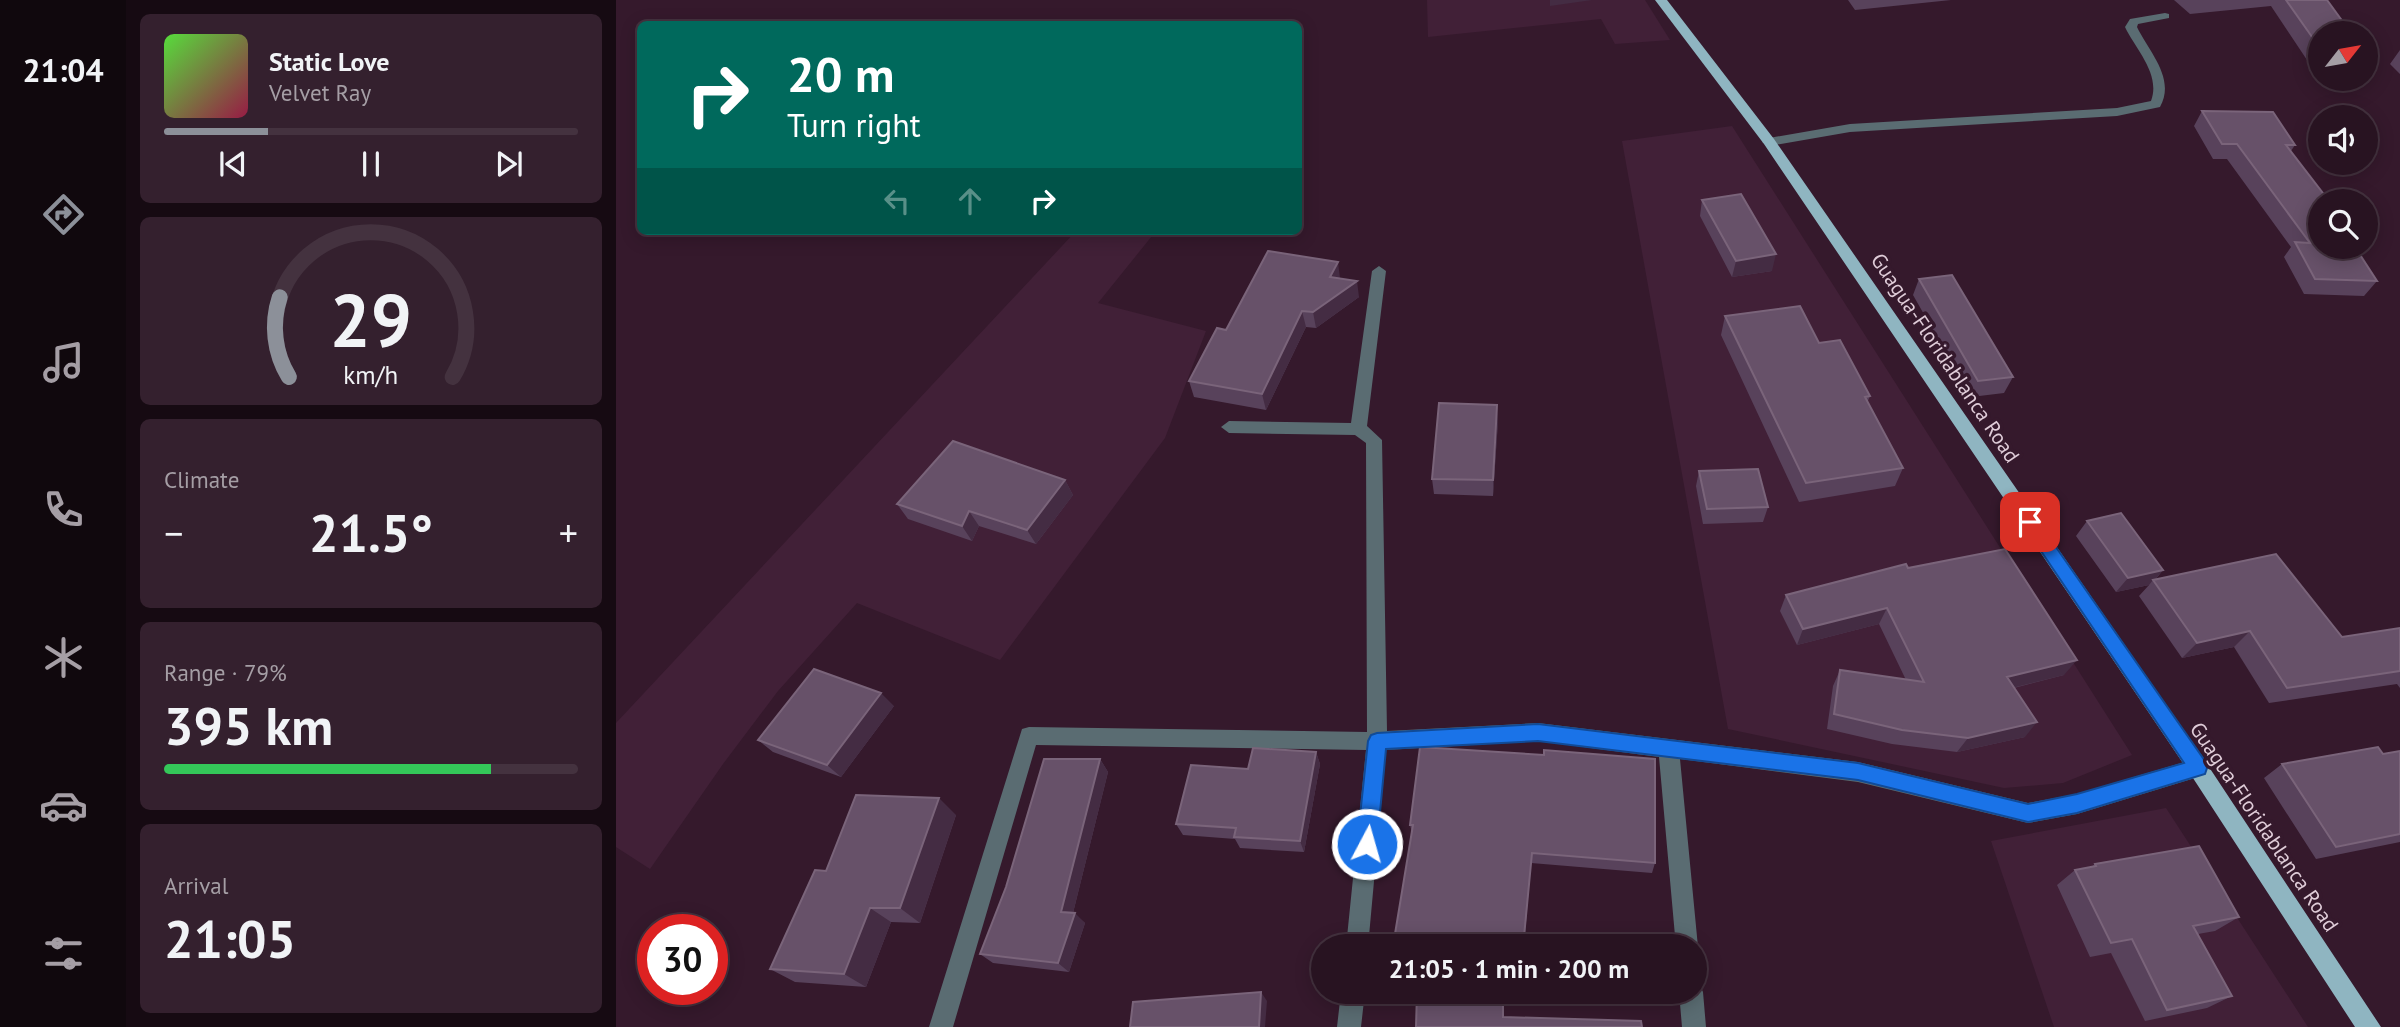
<!DOCTYPE html>
<html lang="en">
<head>
<meta charset="utf-8">
<style>
	body { margin:0; font-family:"PT Sans",sans-serif; background:#34202e; color:#f1f3f6; height:100vh; display:flex; flex-direction:column; font-size:26px; white-space:nowrap }
	* { box-sizing:border-box; margin:0 }
	p { font-size:23px; color:#a59ea5 }
	.icon { flex:none; width:38px; height:38px; fill:none; stroke:currentColor; stroke-width:2; stroke-linecap:round; stroke-linejoin:round }
	.map { position:relative; flex:1; overflow:hidden }
	.sheet { display:flex; flex-direction:column; gap:14px; padding:14px; background:#160a12; width:490px }
	.sheet>* { flex:none }
	.hud { position:absolute; left:21px; top:21px; width:665px; height:214px; border-radius:10px; box-shadow:0 4px 18px #0003,0 0 0 2px #44323f; background:#00695c; color:#fff; overflow:hidden }
	.needle { width:46px; rotate:59deg }
	.tools { position:absolute; left:1692px; top:21px; display:grid; gap:14px }
	.tools a { display:grid; place-items:center; width:70px; height:70px; border-radius:50%; background:#281321; box-shadow:0 4px 18px #0003,0 0 0 2px #44323f; font-size:35px }
	.speed { position:absolute; left:21px; top:914px; display:flex; gap:14px; font-size:35px; font-weight:700; text-align:center }
	.speed>* { display:grid; place-content:center; width:91px; height:91px; border-radius:50%; background:#281321; box-shadow:0 4px 18px #0003,0 0 0 2px #44323f; line-height:1 }
	.speed .limit { border:10px solid #d22; background:#fff; color:#111 }
	.pin { position:absolute; display:grid; place-items:center; width:60px; height:60px; color:#fff; margin:-30px; border-radius:14px; box-shadow:0 4px 10px #0006 }
	.me { position:absolute; width:77px; margin:-38px; rotate:6deg; stroke-linejoin:round; filter:drop-shadow(0 0 5px #0008) }
	.turn { display:flex; align-items:center; gap:24px; height:147px; padding:0 35px; font-size:32px }
	.turn .icon { width:91px; height:91px; stroke-width:2.5 }
	.turn b { display:block; font-size:49px; line-height:60px }
	.lanes { display:flex; align-items:center; height:66px; padding:0 35px; background:#0003; justify-content:center; gap:35px; direction:ltr }
	.lanes .off { opacity:.35 }
	.big { font-size:52px; font-weight:600; line-height:1.1 }
	.sheet .card { flex:1; display:flex; flex-direction:column; justify-content:center; gap:10px; min-width:0; padding:0 24px; border-radius:10px; background:#34202e }
	.sheet .dial { align-items:center; gap:0 }
	.dial svg { height:182px; overflow:visible; fill:none; stroke:#44323f; stroke-width:7; stroke-linecap:round; text-anchor:middle }
	.dial text { fill:#f1f3f6; stroke:none }
	.song { display:flex; align-items:center; gap:21px }
	.cover { width:84px; height:84px; border-radius:10px; background:linear-gradient(135deg,hsl(110 70% 55%),hsl(340 70% 35%)) }
	.played { height:7px; border-radius:4px; background:linear-gradient(90deg,#8c9099 25%,#44323f 25%) }
	.keys { display:flex; justify-content:space-around; direction:ltr }
	.heat { display:flex; justify-content:space-between; align-items:center; font-size:38px; direction:ltr }
	.charge { height:10px; border-radius:5px; background:linear-gradient(90deg,#34c759 79%,#44323f 0) }
	.trip { position:absolute; left:695px; top:934px; width:396px; height:70px; border-radius:35px; background:#281321; box-shadow:0 4px 18px #0003,0 0 0 2px #44323f; font-weight:600; line-height:70px; text-align:center }
	main { display:flex; flex:1; min-height:0 }
	.menu { display:flex; flex-direction:column; width:126px; justify-content:space-around; align-items:center; background:#10080d; color:#a59ea5 }
	.menu .icon { width:49px; height:49px }
	.menu .on { color:#8c9099 }
	.menu b { font-size:32px; color:#f1f3f6 }
	.map>svg:first-child { display:block }
	.built { fill:#412037 }
	.lines { fill:none; stroke-linecap:round; stroke-linejoin:round }
	.minor { fill:#5a6c72; fill-rule:evenodd }
	.major { fill:#8fb5c1; fill-rule:evenodd }
	.wall { fill:#58425b }
	.shaded-wall { fill:#442c43 }
	.building { fill:#675169; stroke:#7a647a; stroke-width:2 }
	.route { fill:#1a73e8; stroke:#114b97; stroke-width:2 }
	.labels { text-anchor:middle; stroke-width:7; stroke-linejoin:round; paint-order:stroke }
	.street-label { font-size:21px; fill:#dfccd8; stroke:#35192c }
</style>
</head>
<body>
<main>
<nav class="menu">
<b>21:04</b>
<svg class="icon on" aria-label="directions" viewBox="0 0 24 24"><path d="M12 3l9 9-9 9-9-9zM9 14v-3h6M13 9l2 2-2 2"/></svg>
<svg class="icon" aria-label="music" viewBox="0 0 24 24"><path d="M9 18V5l10-2v13"/><circle cx="6" cy="18" r="3"/><circle cx="16" cy="16" r="3"/></svg>
<svg class="icon" aria-label="phone" viewBox="0 0 24 24"><path d="M5 4h4l2 5-3 2q2 4 5 5l2-3 5 2v4C11 20 4 13 5 4z"/></svg>
<svg class="icon" aria-label="climate" viewBox="0 0 24 24"><path d="M12 3v18M4 7l16 10M4 17L20 7"/></svg>
<svg class="icon" aria-label="car" viewBox="0 0 24 24"><path d="M5 17H2v-5l4-1 3-4h7l3 4 3 1v5h-3M9 17h6M6 11h13"/><circle cx="7" cy="17" r="2"/><circle cx="17" cy="17" r="2"/></svg>
<svg class="icon" aria-label="filters" viewBox="0 0 24 24"><path d="M4 7h16M4 17h16"/><circle cx="9" cy="7" r="2"/><circle cx="15" cy="17" r="2"/></svg>
</nav>
<section class="sheet">
<div class="card">
<div class="song"><i class="cover"></i><div><b>Static Love</b><p>Velvet Ray</p></div></div>
<div class="played"></div>
<div class="keys"><svg class="icon" aria-label="previous" viewBox="0 0 24 24"><path d="M18 5L8 12l10 7zM5 5v14"/></svg><svg class="icon" aria-label="pause" viewBox="0 0 24 24"><path d="M8 5v14M16 5v14"/></svg><svg class="icon" aria-label="next" viewBox="0 0 24 24"><path d="M6 5l10 7-10 7zM19 5v14"/></svg></div>
</div>
<div class="card dial"><svg viewBox="0 0 100 80">
<path d="M14 69A42 42 0 1 1 86 69"/>
<path d="M14 69A42 42 0 0 1 10 34" stroke="#8c9099"/>
<text x="50" y="56" font-size="32" font-weight="700">29</text>
<text x="50" y="72" font-size="11">km/h</text>
</svg></div>
<div class="card"><p>Climate</p>
<div class="heat"><a>−</a><b class="big">21.5°</b><a>+</a></div>
</div>
<div class="card"><p>Range · 79%</p><b class="big">395 km</b><div class="charge"></div></div>
<div class="card"><p>Arrival</p><b class="big">21:05</b></div>
</section>
<div class="map">
<svg width="1784" height="1027" viewBox="0 0 1784 1027">
	<rect width="100%" height="100%" fill="#35192c"/>
	<path class="built" d="M811,0H1029L1054,40L999,44L985,19L812,37Z
		M1116,126L1516,755L1447,783L1388,788L1112,729L1006,141Z
		M460,231H540L482,303L590,331L549,438L384,660L241,603L162,691L107,764L34,869L0,847V723Z
		M1550,808L1692,1027H1438L1375,841Z"/>
	<g class="lines">
		<path class="minor" d="M1549,13L1553,14V18L1522,24L1521,27C1533,52 1560,78 1544,107L1501,116L1234,132L1153,146L1146,142L1153,138L1234,124L1501,108L1535,101C1545,74 1520,50 1509,27L1514,19Z
			M763,266L770,271L751,426L766,440L771,731L922,723L1242,762L1412,803L1461,794L1582,758L1589,761L1592,768L1589,775L1461,814L1412,823L1242,782L1064,759L1082,947L1078,955V947H1060L1043,757L922,741L770,750L752,947H730L750,750L420,745L337,1027H313L406,729L413,727L751,732L750,443L739,435L613,433L605,427L613,421L735,423L756,271Z
			M1078,982L1083,984L1087,992L1090,1027H1066L1063,992H1078Z
			M725,992H749L745,1027H721Z"/>
		<path class="major" d="M1039,0H1051L1158,139L1589,761L1765,1027H1739L1575,775L1148,144Z"/>
	</g>
	<path class="wall" d="M1232,0H1335L1239,10Z
		M1558,0H1711L1704,33V61L1691,60L1655,6L1574,14Z
		M1784,50V74L1774,64Z
		M1586,111L1679,145L1675,151L1704,201L1761,281L1748,296L1688,294L1668,257L1675,247L1611,159H1597L1578,126Z
		M1086,200L1156,271L1116,277L1084,216Z
		M724,279L743,297L700,328L690,327L650,410L578,397L573,381L610,330Z
		M1303,279L1397,377L1388,393L1355,397L1297,295Z
		M1109,316L1203,343L1254,396L1251,403L1287,468L1279,486L1183,502L1105,335Z
		M882,421L877,496L818,494L816,479Z
		M1083,471L1152,507L1147,522L1087,524L1080,486Z
		M449,480L457,495L420,544L363,526L356,541L292,519L281,504Z
		M1471,521L1547,570L1539,580L1726,637L1784,628V688L1781,684L1653,703L1618,647L1566,658L1523,596L1533,585L1500,592L1460,536Z
		M1292,568L1448,675L1398,688L1409,737L1341,752L1276,744L1211,729L1217,686L1224,670L1290,680L1263,624L1181,645L1164,611L1170,595Z
		M278,706L225,777L157,752L142,740Z
		M1784,751V842L1700,859L1648,778L1666,764L1767,754Z
		M700,752L704,764L688,852L624,848L619,839L567,835L560,824Z
		M484,759L492,772L457,913L469,923L453,972L377,963L364,954Z
		M340,815L304,923L275,922L250,987L179,982L154,969L210,871Z
		M794,825L1039,863L1036,873L915,863L908,947H780L778,940L796,833Z
		M1479,864L1623,917L1599,931L1582,934L1616,996L1591,1008L1529,1021L1495,953L1474,957L1441,885L1459,870L1475,867Z"/>
	<path class="shaded-wall" d="M934,0H976L934,6Z
		M1160,254L1156,271L1116,277L1120,261Z
		M722,262L724,278L717,294L714,277Z
		M741,281L743,297L700,328L697,312Z
		M686,311L690,327L650,410L646,394Z
		M881,405L882,421L877,496V480Z
		M449,480L457,495L420,544L411,530Z
		M353,511L363,526L356,541L346,526Z
		M1547,570L1538,581L1537,580L1533,585L1500,592L1512,578Z
		M1271,608L1263,624L1181,645L1187,629Z
		M1634,631L1618,647L1566,658L1581,643Z
		M1461,660L1448,675L1380,692L1391,677Z
		M265,693L278,706L225,777L211,765Z
		M1421,722L1409,737L1341,752L1352,738Z
		M700,752L704,764L688,852L684,841Z
		M484,759L492,772L455,921L445,912Z
		M323,798L340,815L304,923L284,908Z
		M254,908L275,922L250,987L228,974Z
		M459,913L469,923L453,972L442,963Z
		M645,992L651,1001L649,1027H643Z"/>
	<path class="building" d="M1670,0H1711L1735,33H1704V45L1701,44Z
		M1586,111L1657,112L1679,145H1670L1713,201H1704V247H1739L1761,281L1699,279L1679,242L1694,243L1621,144H1606Z
		M1125,194L1160,254L1120,261L1086,200Z
		M652,251L722,262L714,277L741,281L697,312L686,311L646,394L573,381L601,328L610,330Z
		M1336,275L1397,377L1362,381L1303,279Z
		M1184,306L1203,343L1224,340L1254,396L1249,397L1287,468L1190,483L1109,316Z
		M823,403L881,405L877,480L816,479Z
		M337,441L449,480L411,530L353,511L346,526L281,504Z
		M1142,469L1152,507L1091,509L1083,471Z
		M1505,513L1547,570L1512,578L1471,521Z
		M1389,549L1461,660L1391,677L1421,722L1352,738L1286,730L1218,714L1224,670L1308,682L1271,608L1187,629L1170,595L1290,564L1292,568Z
		M1660,554L1726,637L1784,628V671L1671,688L1634,631L1581,643L1537,580Z
		M198,669L265,693L211,765L142,740Z
		M804,747L928,755V750L1039,759V863L916,853L907,947H803V943L778,940L797,825H794Z
		M1762,747L1767,754L1784,751V834L1720,847L1666,764Z
		M637,748L700,752L684,841L618,837L620,828L560,824L575,765L632,769Z
		M428,759H484L445,912L459,913L442,963L364,954L390,887Z
		M240,795L323,798L284,908H254L228,974L154,969L199,870L210,871Z
		M1583,846L1623,917L1577,926L1616,996L1551,1010L1516,939L1495,943L1459,870L1480,866L1479,864Z
		M645,992L643,1027H514L517,1002Z
		M801,992H887V1017L1025,1021L1026,1027H800Z"/>
	<path class="route" d="M1414,515L1419,517L1589,761L1591,768L1589,774L1461,813L1412,822L1242,780L922,741L770,749L761,844L758,851L751,854L744,851L741,844L752,741L755,735L761,733L922,724L1242,763L1412,804L1461,794L1568,763L1408,526L1406,522L1408,517Z"/>
	<g class="labels">
		<g class="street-label">
			<text transform="translate(1329 358) rotate(56)" y="7">Guagua-Floridablanca Road</text>
			<text transform="translate(1648 827) rotate(56)" y="7">Guagua-Floridablanca Road</text>
		</g>
	</g>
</svg>
<div class="tools">
<a><svg class="needle" viewBox="-14 -14 28 28"><path d="M0-13l5 13h-10z" fill="#e53935"/><path d="M0 13l5-13h-10z" fill="#a59ea5"/></svg></a>
<a><svg class="icon" aria-label="sound" viewBox="0 0 24 24"><path d="M4 9h4l5-4v14l-5-4H4zM17 9q2 3 0 6"/></svg></a>
<a><svg class="icon" aria-label="search" viewBox="0 0 24 24"><circle cx="10" cy="10" r="6"/><path d="M15 15l6 6"/></svg></a>
</div>
<div class="speed"><div class="limit">30</div></div>
<div class="pin" style="left:1414px;top:522px;background:#d93025"><svg class="icon" aria-label="arrive" viewBox="0 0 24 24"><path d="M6 21V4h12l-3 4 3 4H6"/></svg></div>
<svg class="me" style="left:751px;top:844px" viewBox="-20 -20 40 40"><circle r="17" fill="#1a73e8" stroke="#fff" stroke-width="3"/><path d="M0-11L8 9 0 5-8 9z" fill="#fff"/></svg>
<div class="trip">21:05 · 1 min · 200 m</div>
<div class="hud">
<div class="turn"><svg class="icon" aria-label="right" viewBox="0 0 24 24"><path d="M7 20v-9h11M14 6l5 5-5 5"/></svg><div><b>20 m</b>Turn right</div></div>
<div class="lanes"><svg class="icon off" aria-label="left" viewBox="0 0 24 24"><path d="M17 20v-9H6M10 6l-5 5 5 5"/></svg><svg class="icon off" aria-label="ahead" viewBox="0 0 24 24"><path d="M12 20V5M6 11l6-6 6 6"/></svg><svg class="icon" aria-label="right" viewBox="0 0 24 24"><path d="M7 20v-9h11M14 6l5 5-5 5"/></svg></div>
</div>
</div>
</main>
</body>
</html>
